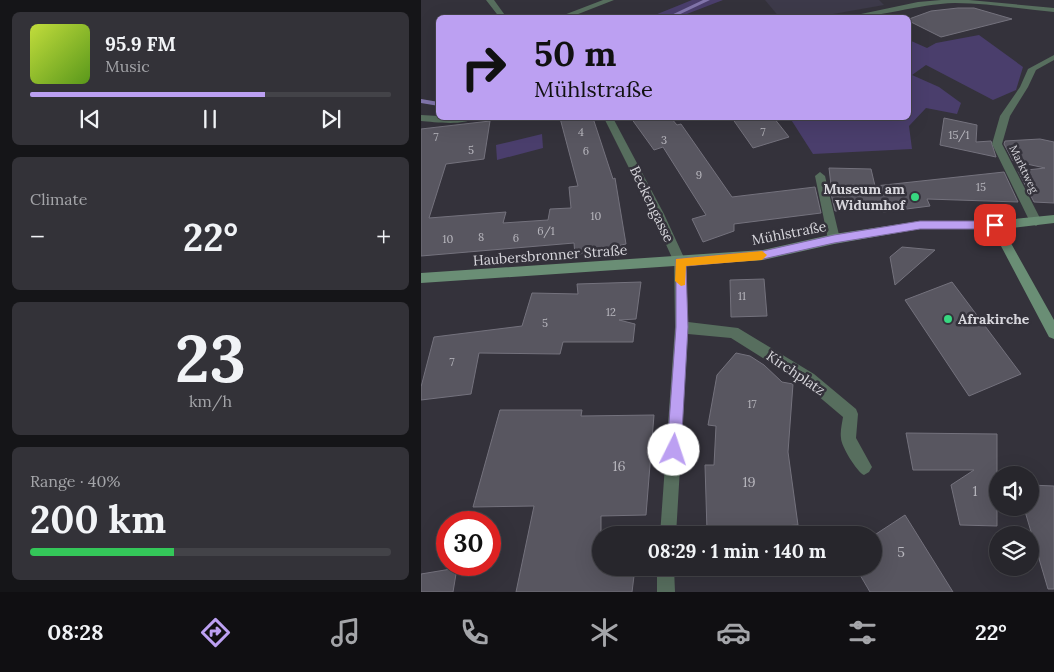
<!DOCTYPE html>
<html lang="en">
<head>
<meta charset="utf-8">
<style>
	body { margin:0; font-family:Lora,serif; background:#333238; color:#f1f3f6; height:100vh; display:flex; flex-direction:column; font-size:19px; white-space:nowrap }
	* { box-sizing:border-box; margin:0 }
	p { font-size:16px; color:#a4a5a9 }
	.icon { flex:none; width:28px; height:28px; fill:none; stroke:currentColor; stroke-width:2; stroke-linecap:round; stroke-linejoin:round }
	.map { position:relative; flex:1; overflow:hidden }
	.panel { display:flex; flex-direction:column; gap:12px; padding:12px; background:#151518; width:421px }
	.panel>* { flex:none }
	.top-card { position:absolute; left:15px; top:15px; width:475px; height:105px; border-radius:8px; box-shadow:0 5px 20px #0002,0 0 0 1px #434348; background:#bca0f2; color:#111; overflow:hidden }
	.controls { position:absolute; left:568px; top:466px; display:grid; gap:10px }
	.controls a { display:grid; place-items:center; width:50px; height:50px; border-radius:50%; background:#27262c; box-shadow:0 5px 20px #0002,0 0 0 1px #434348; font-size:25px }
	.speed { position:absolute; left:15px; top:511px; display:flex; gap:10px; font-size:25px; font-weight:700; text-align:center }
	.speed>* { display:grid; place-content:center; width:65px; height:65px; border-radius:50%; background:#27262c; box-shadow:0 5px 20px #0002,0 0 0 1px #434348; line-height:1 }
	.speed .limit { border:8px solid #d22; background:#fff; color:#111 }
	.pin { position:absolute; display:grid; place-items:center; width:42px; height:42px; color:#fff; margin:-21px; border-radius:10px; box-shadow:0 2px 8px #0006 }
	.me { position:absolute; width:55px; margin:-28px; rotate:4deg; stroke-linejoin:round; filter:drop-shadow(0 0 4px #0008) }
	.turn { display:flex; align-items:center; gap:18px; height:105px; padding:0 15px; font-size:22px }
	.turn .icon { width:65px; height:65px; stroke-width:2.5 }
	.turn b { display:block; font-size:35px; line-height:42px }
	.big { font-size:38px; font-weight:800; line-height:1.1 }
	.panel .card { flex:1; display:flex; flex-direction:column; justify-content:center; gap:8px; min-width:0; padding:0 18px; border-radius:8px; background:#333238 }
	.panel .dial { align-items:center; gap:0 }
	.dial b { font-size:65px; line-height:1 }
	.song { display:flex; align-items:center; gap:15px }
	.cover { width:60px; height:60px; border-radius:8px; background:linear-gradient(135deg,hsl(70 70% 55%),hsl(90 70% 35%)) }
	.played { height:5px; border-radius:2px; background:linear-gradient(90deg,#bca0f2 65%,#434348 65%) }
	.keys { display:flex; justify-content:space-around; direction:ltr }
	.heat { display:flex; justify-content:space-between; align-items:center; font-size:28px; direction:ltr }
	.charge { height:8px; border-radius:4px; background:linear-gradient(90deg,#34c759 40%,#434348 0) }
	.trip { position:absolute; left:171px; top:526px; width:290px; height:50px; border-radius:25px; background:#27262c; box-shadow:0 5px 20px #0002,0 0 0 1px #434348; font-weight:800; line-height:50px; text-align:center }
	.menu { display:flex; height:80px; justify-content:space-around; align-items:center; background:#100f12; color:#a4a5a9 }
	.menu .icon { width:35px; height:35px }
	.menu .selected { color:#bca0f2 }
	.menu b { font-size:22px; color:#f1f3f6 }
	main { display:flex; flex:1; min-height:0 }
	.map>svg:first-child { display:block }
	.built { fill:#3d3a4a }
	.green { fill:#4a3e6c }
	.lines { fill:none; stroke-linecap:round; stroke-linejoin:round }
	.stream { fill:#8175ab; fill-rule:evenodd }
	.building { fill:#585660; stroke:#74727d }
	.lane { fill:#576e5e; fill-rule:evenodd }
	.street { fill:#576e5e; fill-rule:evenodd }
	.secondary { fill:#6a8e75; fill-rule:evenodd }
	.route { fill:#bca0f2; stroke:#7a689d }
	.slow { fill:#f59e0b }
	.poi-dot { fill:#37d880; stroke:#34323b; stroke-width:2 }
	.labels { text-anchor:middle; stroke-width:5; stroke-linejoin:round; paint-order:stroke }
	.number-label { font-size:11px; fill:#b8b7be }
	.far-street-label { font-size:11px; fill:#d8d7dd; stroke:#34323b }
	.poi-label { font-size:14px; font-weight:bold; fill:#d8d7dd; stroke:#34323b; text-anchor:end }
	.street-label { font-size:14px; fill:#d8d7dd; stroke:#34323b }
	.near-number-label { font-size:14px; fill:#b8b7be }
</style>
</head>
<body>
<main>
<section class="panel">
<div class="card">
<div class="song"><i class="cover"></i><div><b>95.9 FM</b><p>Music</p></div></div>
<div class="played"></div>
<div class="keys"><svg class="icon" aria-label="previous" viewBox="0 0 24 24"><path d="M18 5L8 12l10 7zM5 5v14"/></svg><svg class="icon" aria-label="pause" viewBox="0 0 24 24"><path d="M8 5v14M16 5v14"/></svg><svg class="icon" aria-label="next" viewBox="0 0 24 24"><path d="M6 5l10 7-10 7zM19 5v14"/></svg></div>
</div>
<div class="card"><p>Climate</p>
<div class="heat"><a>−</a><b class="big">22°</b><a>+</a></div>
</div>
<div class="card dial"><b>23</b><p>km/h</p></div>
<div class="card"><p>Range · 40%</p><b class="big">200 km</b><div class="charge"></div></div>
</section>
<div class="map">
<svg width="633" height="592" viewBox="0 0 633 592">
	<rect width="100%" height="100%" fill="#34323b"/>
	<path class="built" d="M344,0H458L463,5L395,17L359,18Z"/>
	<path class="green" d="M271,0H302L258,17H229Z
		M558,35L602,67L595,90L572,100L505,65L491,75L518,87L540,103L536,114L505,108L488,126L491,149L392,154L369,118H488V40L506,48L515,43Z
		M121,134L122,148L76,160L75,145Z"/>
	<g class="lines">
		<path class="stream" d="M282,0H289L251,18H244Z
			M0,99L18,102V106L0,103Z"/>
	</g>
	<path class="building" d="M537,8H553L591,19L520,37L488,21V19L510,11Z
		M139,118H172L192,179L194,178L205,244L154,255L153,243L0,256V129L69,121L63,159L25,164L8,218L85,212L82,223L127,220L129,209L150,208L148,187L157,186Z
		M210,118H250L256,125L260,124L311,197L394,187L400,213L313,224V231L282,242L271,219L285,215L242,147L233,150Z
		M311,118H353L368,137L332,148Z
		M523,118L556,125L555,142L570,141L575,157L519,145Z
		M619,139L633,142V203L613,202L597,171L624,168L592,161L583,144L584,141Z
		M408,168L450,169L454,186L583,172L597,202L506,199L509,206L462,212L461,208L414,211L408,185H410Z
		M481,247L514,250L474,285L469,257Z
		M343,279L346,316L310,317L309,280Z
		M220,282L215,319L198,320L214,324L212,342H142L139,354L58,353L50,394L0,400V387L13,337L101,326L111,293L157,294L156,284Z
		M531,282L600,374L548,396L484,300Z
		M315,353L329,356L343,365L361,382L372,384L367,452L377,525L286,531L284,465H293L295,426L287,425L296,375Z
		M79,410H161L160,416L233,415L225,515L180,516V568H214L211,592H95L113,506L52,507Z
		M485,433L576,434V526L539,525L530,485L553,470H492Z
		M609,485L633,486V589H627L603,508H609Z
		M484,515L532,592H449L435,568H452V536Z
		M36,568L32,592H0V574Z"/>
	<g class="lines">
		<path class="lane" d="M182,0H193L147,18H135Z
			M399,172L404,176L419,239L413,244L407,239L394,176Z"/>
		<path class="street" d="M65,0H73L86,18H79Z
			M520,0H548L633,8V12C600,9 566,3 534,3C495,4 459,18 421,18L497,2Z
			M633,55V60L615,70L607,87L589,116L581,144L621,222L615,226L609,222L571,144L579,116L599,87L607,69Z
			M0,115L53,118C43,126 13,122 0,121Z
			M183,118H192L243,214L265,262L267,322L317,328L393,374L435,409L437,414L435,438L451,467L448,472L443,475C436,472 420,446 420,438C419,431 421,424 422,417L383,384L310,338L267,334L255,535H239L254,327L253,262L231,214Z
			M236,568H253L254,592H236Z"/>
		<path class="secondary" d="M633,215V223L582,229L633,320V339L628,337L571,229H499L413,244L342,260L0,283V273L342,250L413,234L499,221H574Z"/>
	</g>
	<path class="route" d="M499,221H574L579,225L574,229H499L413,243L342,259L265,266L267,327L260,450L258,454L253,456L248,454L246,450L255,327V259L342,251L413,235Z"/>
	<path class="slow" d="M341,251L346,255L341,260L265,266L264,285L260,286L254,281L255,259Z"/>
	<g class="poi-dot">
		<circle cx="494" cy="197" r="5"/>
		<circle cx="527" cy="319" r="5"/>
	</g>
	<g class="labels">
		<g class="number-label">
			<text x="160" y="136">4</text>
			<text x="342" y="136">7</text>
			<text x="538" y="139">15/1</text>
			<text x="15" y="141">7</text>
			<text x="243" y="144">3</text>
			<text x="50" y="154">5</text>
			<text x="165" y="155">6</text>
			<text x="278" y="179">9</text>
			<text x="560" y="191">15</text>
			<text x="175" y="220">10</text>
			<text x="125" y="235">6/1</text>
			<text x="60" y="241">8</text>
			<text x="95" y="242">6</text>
			<text x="27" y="243">10</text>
			<text x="321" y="300">11</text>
			<text x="190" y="316">12</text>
			<text x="124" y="327">5</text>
			<text x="31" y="366">7</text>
			<text x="331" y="408">17</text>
		</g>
		<g class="far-street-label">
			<text transform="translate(603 169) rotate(64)" y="4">Marktweg</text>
		</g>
		<g class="poi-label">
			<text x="484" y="194">Museum am<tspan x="484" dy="16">Widumhof</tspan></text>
			<text x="537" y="324" text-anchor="start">Afrakirche</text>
		</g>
		<g class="street-label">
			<text transform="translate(231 204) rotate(64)" y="5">Beckengasse</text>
			<text transform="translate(368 233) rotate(-11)" y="5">Mühlstraße</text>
			<text transform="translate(129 255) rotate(-4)" y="5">Haubersbronner Straße</text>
			<text transform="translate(375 373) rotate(34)" y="5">Kirchplatz</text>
		</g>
		<g class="near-number-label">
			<text x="198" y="471">16</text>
			<text x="328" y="487">19</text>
			<text x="554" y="496">1</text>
			<text x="480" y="557">5</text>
		</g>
	</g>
</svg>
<div class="controls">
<a><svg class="icon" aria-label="sound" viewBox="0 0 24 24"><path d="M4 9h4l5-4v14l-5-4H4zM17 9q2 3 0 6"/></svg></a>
<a><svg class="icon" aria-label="layers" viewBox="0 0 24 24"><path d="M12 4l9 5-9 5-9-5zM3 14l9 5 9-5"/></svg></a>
</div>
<div class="speed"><div class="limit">30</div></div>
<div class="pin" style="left:574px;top:225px;background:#d93025"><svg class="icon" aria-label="arrive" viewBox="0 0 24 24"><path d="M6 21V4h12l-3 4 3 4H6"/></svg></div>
<svg class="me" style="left:253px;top:450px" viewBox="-20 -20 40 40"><circle r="19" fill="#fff"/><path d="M0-13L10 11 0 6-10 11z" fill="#bca0f2"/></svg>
<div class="trip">08:29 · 1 min · 140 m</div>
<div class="top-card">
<div class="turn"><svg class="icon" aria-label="right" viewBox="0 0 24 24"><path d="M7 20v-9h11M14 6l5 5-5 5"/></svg><div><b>50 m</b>Mühlstraße</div></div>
</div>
</div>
</main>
<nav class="menu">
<b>08:28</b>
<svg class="icon selected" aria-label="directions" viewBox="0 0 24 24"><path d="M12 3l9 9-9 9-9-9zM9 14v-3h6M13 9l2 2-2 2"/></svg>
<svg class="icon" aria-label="music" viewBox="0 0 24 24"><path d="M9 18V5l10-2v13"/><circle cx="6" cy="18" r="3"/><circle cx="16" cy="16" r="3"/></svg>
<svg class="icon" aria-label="phone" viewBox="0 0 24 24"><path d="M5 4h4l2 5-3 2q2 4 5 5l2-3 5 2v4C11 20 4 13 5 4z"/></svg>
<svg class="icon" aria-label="climate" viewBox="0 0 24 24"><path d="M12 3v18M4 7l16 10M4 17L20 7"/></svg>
<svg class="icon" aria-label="car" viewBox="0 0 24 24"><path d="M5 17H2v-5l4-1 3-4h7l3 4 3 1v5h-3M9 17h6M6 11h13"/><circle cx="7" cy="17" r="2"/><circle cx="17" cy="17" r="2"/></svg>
<svg class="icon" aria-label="filters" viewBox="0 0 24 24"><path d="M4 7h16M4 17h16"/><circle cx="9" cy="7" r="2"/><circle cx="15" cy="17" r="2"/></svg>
<b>22°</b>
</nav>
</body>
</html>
